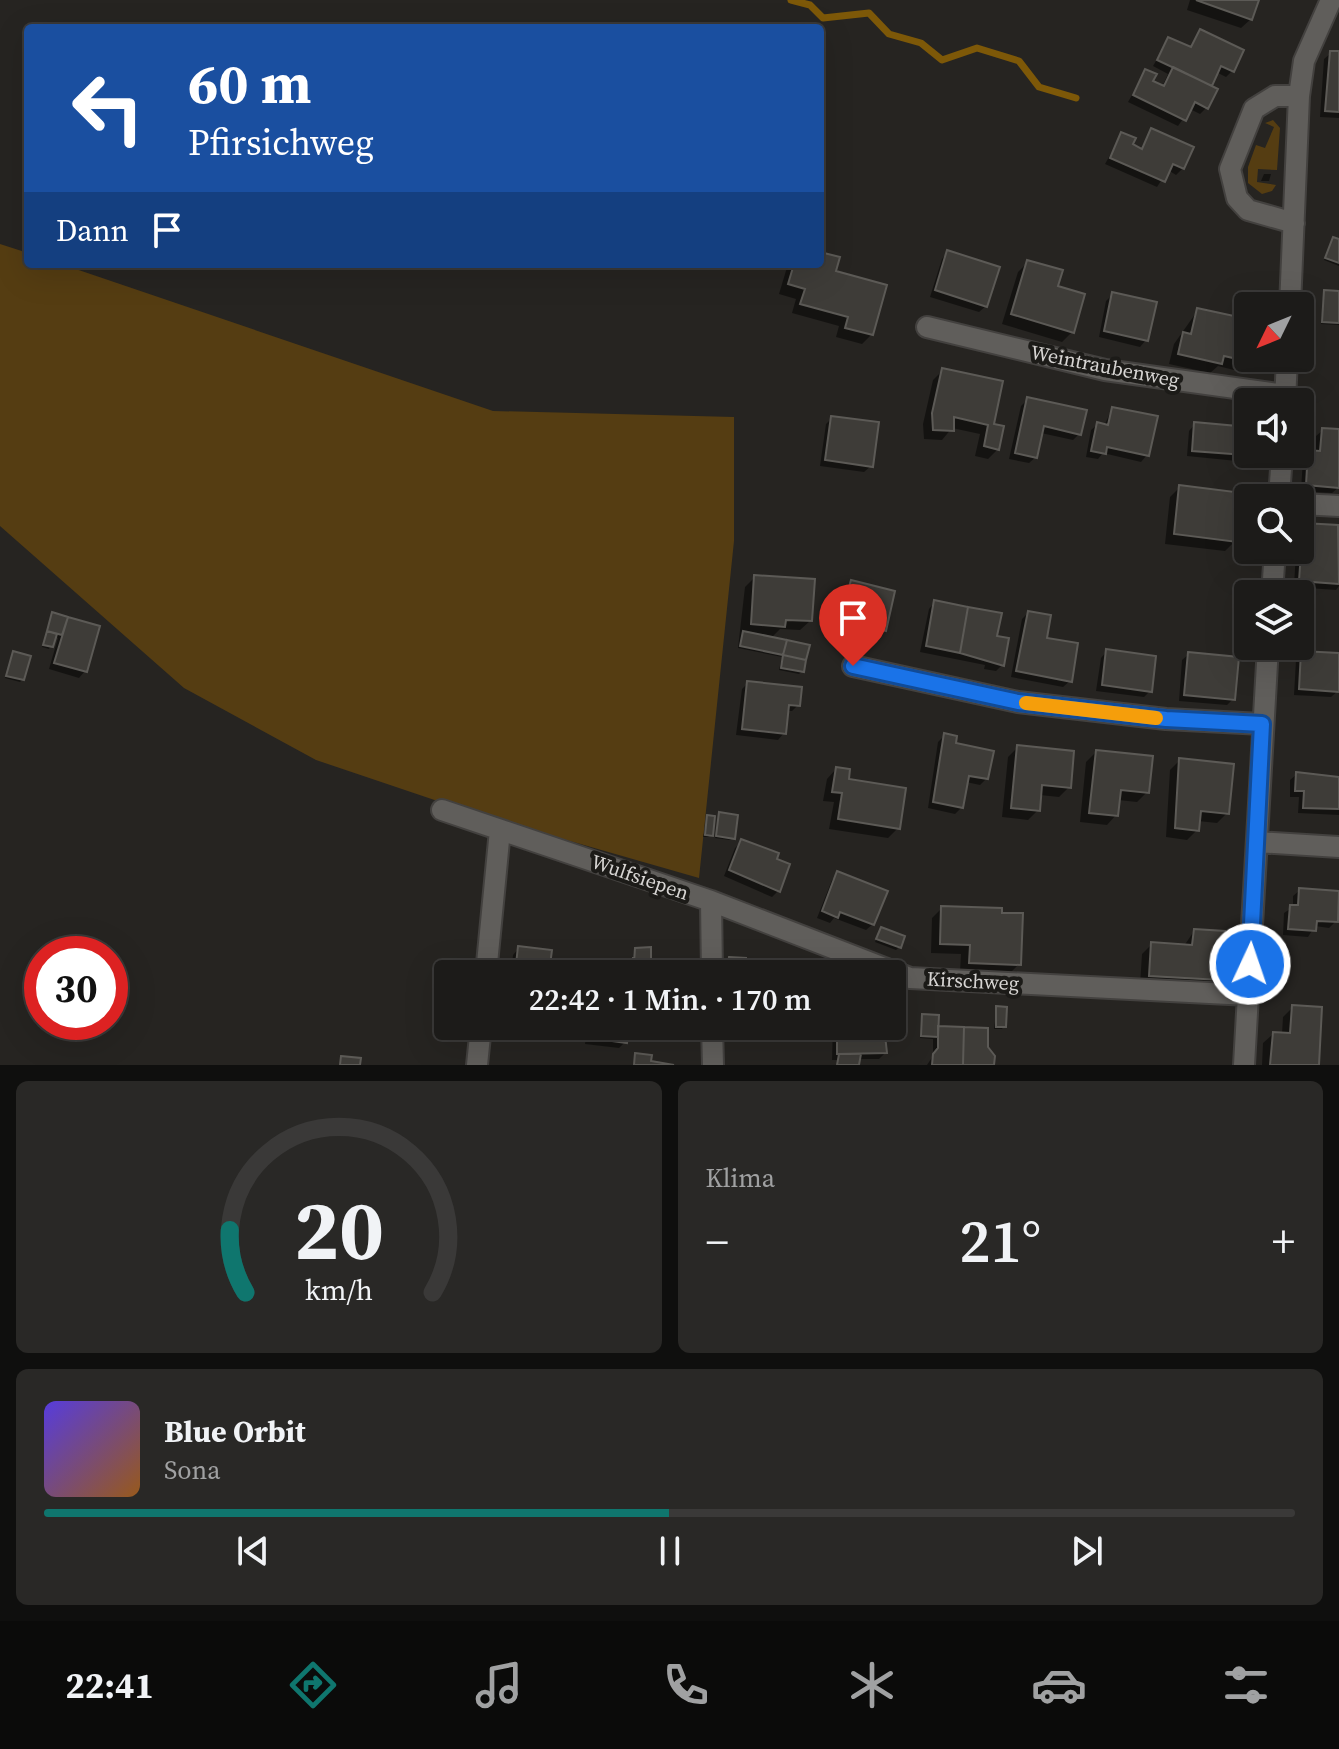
<!DOCTYPE html>
<html lang="de">
<head>
<meta charset="utf-8">
<style>
	body { margin:0; font-family:"Source Serif 4",serif; background:#292826; color:#f1f3f6; height:100vh; display:flex; flex-direction:column; font-size:30px; white-space:nowrap }
	* { box-sizing:border-box; margin:0 }
	p { font-size:26px; color:#a0a1a2 }
	.icon { flex:none; width:44px; height:44px; fill:none; stroke:currentColor; stroke-width:2; stroke-linecap:round; stroke-linejoin:round }
	.map { position:relative; height:1065px; overflow:hidden }
	.panel { display:flex; flex-direction:column; gap:16px; padding:16px; background:#0f0f0e; flex:1 }
	.panel>* { flex:none }
	.top-card { position:absolute; left:24px; top:24px; width:800px; height:244px; border-radius:8px; box-shadow:0 8px 32px #0002,0 0 0 2px #3a3938; background:#1a4fa0; color:#fff; overflow:hidden }
	.needle { width:52px; rotate:227deg }
	.controls { position:absolute; left:1234px; top:292px; display:grid; gap:16px }
	.controls a { display:grid; place-items:center; width:80px; height:80px; border-radius:8px; background:#1c1b19; box-shadow:0 8px 32px #0002,0 0 0 2px #3a3938; font-size:40px }
	.speed { position:absolute; left:24px; top:936px; display:flex; gap:16px; font-size:40px; font-weight:700; text-align:center }
	.speed>* { display:grid; place-content:center; width:104px; height:104px; border-radius:50%; background:#1c1b19; box-shadow:0 8px 32px #0002,0 0 0 2px #3a3938; line-height:1 }
	.speed .limit { border:12px solid #d22; background:#fff; color:#111 }
	.pin { position:absolute; display:grid; place-items:center; width:68px; height:68px; color:#fff; margin:-82px -34px; border-radius:50% 50% 50% 0; rotate:-45deg; box-shadow:0 0 8px #0007 }
	.pin .icon { rotate:45deg }
	.me { position:absolute; width:88px; margin:-44px; rotate:3deg; stroke-linejoin:round; filter:drop-shadow(0 0 6px #0008) }
	.turn { display:flex; align-items:center; gap:28px; height:168px; padding:0 32px; font-size:36px }
	.turn .icon { width:104px; height:104px; stroke-width:2.5 }
	.turn b { display:block; font-size:56px; line-height:68px }
	.then { display:flex; align-items:center; height:76px; padding:0 32px; background:#0003; gap:16px; font-size:30px }
	.big { font-size:60px; font-weight:600; line-height:1.1 }
	.panel .tile { flex:1; display:flex; flex-direction:column; justify-content:center; gap:12px; min-width:0; padding:0 28px; border-radius:12px; background:#292826 }
	.panel .dial { align-items:center; gap:0 }
	.dial svg { height:208px; overflow:visible; fill:none; stroke:#3a3938; stroke-width:7; stroke-linecap:round; text-anchor:middle }
	.dial text { fill:#f1f3f6; stroke:none }
	.song { display:flex; align-items:center; gap:24px }
	.cover { width:96px; height:96px; border-radius:12px; background:linear-gradient(135deg,hsl(250 70% 55%),hsl(30 70% 35%)) }
	.played { height:8px; border-radius:4px; background:linear-gradient(90deg,#0f766e 50%,#3a3938 50%) }
	.keys { display:flex; justify-content:space-around; direction:ltr }
	.heat { display:flex; justify-content:space-between; align-items:center; font-size:44px; direction:ltr }
	.panel .tiles { flex:1; display:grid; gap:16px; grid-template-columns:1fr 1fr }
	.tile:last-child { grid-column:span 2 }
	.trip { position:absolute; left:434px; top:960px; width:472px; height:80px; border-radius:8px; background:#1c1b19; box-shadow:0 8px 32px #0002,0 0 0 2px #3a3938; font-weight:600; line-height:80px; text-align:center }
	.tab-bar { display:flex; height:128px; justify-content:space-around; align-items:center; background:#0b0b0a; color:#a0a1a2 }
	.tab-bar .icon { width:56px; height:56px }
	.tab-bar .active { color:#0f766e }
	.tab-bar b { font-size:36px; color:#f1f3f6 }
	.map>svg:first-child { display:block }
	.green { fill:#553d12 }
	.shadow { fill:#0007 }
	.lines { fill:none; stroke-linecap:round; stroke-linejoin:round }
	.stream { stroke:#7d5808; stroke-width:7 }
	.building { fill:#3e3c38; stroke:#5c5a56; stroke-width:2 }
	.minor-casing { stroke:#43413f; stroke-width:24 }
	.minor { stroke:#605e5b; stroke-width:20 }
	.route-casing { stroke:#114b97; stroke-width:20 }
	.route { stroke:#1a73e8; stroke-width:14 }
	.slow { stroke:#f59e0b; stroke-width:14 }
	.labels { text-anchor:middle; stroke-width:8; stroke-linejoin:round; paint-order:stroke }
	.street-label { font-size:20px; fill:#d7d5d3; stroke:#1c1b18 }
</style>
</head>
<body>
<div class="map">
<svg width="1339" height="1065" viewBox="0 0 1339 1065">
	<rect width="100%" height="100%" fill="#262421"/>
	<path class="green" d="M1273,120L1280,128L1277,170L1258,169L1257,182L1276,185L1272,191L1262,194L1248,183V167L1256,145L1265,148L1274,127L1265,123Z
		M0,244L28,253V264H61L493,411L734,417V541L699,878L476,814L316,760L184,688L0,526Z"/>
	<path class="shadow" d="M1190,0H1257L1251,19L1241,28L1187,10Z
		M1201,31L1233,70L1226,77L1216,72L1207,107L1200,114L1190,109L1178,126L1128,102L1146,71L1151,82L1162,87L1168,74L1153,66L1169,39L1189,48Z
		M1331,53H1339V118L1320,117L1324,59Z
		M1152,131L1183,168L1176,175L1168,170L1157,187L1105,164L1122,134L1130,146L1140,150Z
		M1264,174H1271L1269,181H1261Z
		M1333,239L1339,241V266L1324,260Z
		M948,252L986,306L979,312L930,297L942,259Z
		M820,254L872,334L862,344L836,337L839,326L792,313L796,299L779,294L788,264H820Z
		M1028,262L1056,287L1072,332L1062,342L1002,324L1018,272Z
		M1324,292L1339,293V325L1321,324Z
		M1113,294L1146,340L1140,347L1099,337L1106,301Z
		M1198,310L1248,321L1244,360L1234,370L1218,366L1210,373L1169,364L1174,344Z
		M943,370L991,425L998,449L988,459L975,456L980,434L952,428L942,440L924,439L923,424L933,380Z
		M1027,400L1079,434L1073,440L1041,433L1036,457L1029,463L1009,459L1021,406Z
		M1112,409L1147,455L1141,462L1103,453L1098,459L1086,457L1091,430L1098,424L1104,426Z
		M832,418L871,466L864,472L820,466L826,424Z
		M1195,424L1243,454L1237,461L1187,456L1189,431Z
		M1323,430L1339,431V487L1332,493L1301,491L1303,458L1309,452H1315L1316,436Z
		M1180,487L1235,541L1225,551L1165,544L1170,497Z
		M1304,525L1339,546V586L1336,590L1294,587L1296,550H1300V529Z
		M755,577L810,621L800,630L780,629L770,639L802,671L799,674L779,670L782,657L738,648L745,587Z
		M851,582L884,629L877,636L835,625L845,588Z
		M935,602L995,638L1002,665L996,671L984,669L985,665L920,652L929,609Z
		M1028,613L1070,681L1063,687L1011,677L1022,619Z
		M52,615L98,627L85,671L79,678L49,669L58,638L55,635L49,649L42,647Z
		M1107,651L1150,691L1144,697L1096,691L1101,658Z
		M1302,653L1339,655L1338,691L1331,697L1294,695L1296,660Z
		M14,654L23,679L20,682L5,678Z
		M1189,654L1233,699L1227,705L1179,701L1182,660Z
		M748,683L798,705L792,711H787L784,733L778,740L736,735L742,689Z
		M945,735L987,778L980,785L966,782L961,808L955,814L928,808L938,742Z
		M1018,747L1069,787L1059,797L1040,795L1038,810L1028,820L1002,817L1008,757Z
		M1096,752L1147,792L1137,802L1118,800L1116,815L1107,825L1080,822L1086,762Z
		M1180,760L1227,813L1217,823L1198,821L1197,830L1187,840L1166,837L1170,770Z
		M836,769L898,828L888,838L829,829L834,802L823,801L827,779Z
		M1297,774L1339,778V815L1298,813L1299,797H1290V780Z
		M720,814L733,838L730,840L715,838Z
		M708,817L711,835L708,837H703Z
		M741,842L787,865L778,891L772,897L724,876L735,848Z
		M838,874L873,924L866,930L834,918L830,923L817,918L832,880Z
		M1300,890L1336,921L1329,928L1315,926L1308,937L1283,935L1284,913L1293,907V896Z
		M942,908L1019,964L1009,974L960,972L961,954L931,953L932,918Z
		M881,929L899,947L896,950L875,942Z
		M1194,931L1220,980L1210,989L1140,985L1142,954L1152,944L1184,946Z
		M519,948L548,967L556,974H511L513,955Z
		M636,950L649,965L679,974H628Z
		M729,959L743,974H722L723,965Z
		M1293,1007L1317,1065H1262L1263,1043L1273,1034H1282L1283,1017Z
		M997,1008L1004,1026L1002,1029H994Z
		M923,1016L937,1028L986,1048L992,1065H927L933,1056V1039L920,1038Z
		M587,1026H627L625,1042L619,1048L585,1044Z
		M833,1026H881L885,1053L879,1059H858L857,1065H837V1060H832Z"/>
	<g class="lines">
		<path class="stream" d="M791,0L810,5L823,18L869,13L889,34L921,43L942,60L977,48L1019,61L1039,87L1076,98"/>
	</g>
	<path class="building" d="M1196,0H1259L1252,20Z
		M1200,29L1244,50L1234,72L1221,66L1212,86L1157,60L1168,37L1191,47Z
		M1330,51H1339V112L1325,111Z
		M1173,67L1218,89L1208,109L1195,102L1186,121L1133,95L1145,69L1157,74L1153,81L1164,86Z
		M1151,128L1194,147L1184,169L1173,164L1165,182L1110,158L1121,132L1136,138L1133,144L1142,149Z
		M1333,237L1339,239V263L1325,258Z
		M947,250L1000,267L987,307L935,290Z
		M820,252L840,257L836,271L887,285L873,335L845,328L848,317L800,304L805,289L788,284L794,264H820Z
		M1027,260L1063,270L1058,286L1085,294L1074,333L1011,314Z
		M1324,290L1339,291V323L1322,322Z
		M1112,292L1157,302L1148,341L1104,331Z
		M1197,308L1248,319L1246,361L1224,356L1222,364L1178,354L1183,332L1191,334Z
		M942,368L1003,381L994,424L1004,426L999,450L984,446L988,425L954,417V431L933,430L932,413Z
		M1027,397L1087,410L1081,435L1044,426L1037,458L1015,453Z
		M1112,407L1158,416L1149,456L1107,447L1106,454L1091,451L1097,422L1108,425Z
		M831,416L879,422L873,467L825,460Z
		M1194,422L1248,427L1245,455L1192,451Z
		M1322,428L1339,429V488L1306,485L1308,450L1320,451Z
		M1179,485L1243,493L1237,542L1174,534Z
		M1303,523L1338,525L1339,584L1299,581Z
		M754,575L815,579L812,621L786,620L785,627L751,624Z
		M851,580L895,591L886,631L840,619Z
		M934,600L968,607L960,653L926,646Z
		M968,607L1002,613L997,636L1009,638L1004,666L960,653Z
		M1028,611L1051,615L1047,638L1078,643L1072,682L1016,671Z
		M52,612L68,617L62,635L47,631Z
		M68,617L100,626L87,672L54,663Z
		M47,631L57,634L53,647L43,645Z
		M743,631L787,640L783,655L740,646Z
		M787,640L810,645L806,660L783,655Z
		M1106,649L1156,656L1152,692L1102,685Z
		M13,651L31,656L24,680L6,676Z
		M1301,651L1339,653V692L1299,689Z
		M1188,652L1239,657L1235,700L1184,695Z
		M783,655L806,660L804,672L781,668Z
		M747,681L802,687L800,706L789,705L786,734L742,729Z
		M944,733L957,736L956,743L994,751L988,779L969,776L963,808L933,802Z
		M1017,745L1074,751L1071,788L1042,785L1040,811L1011,808Z
		M1096,750L1153,756L1149,793L1121,790L1118,816L1089,813Z
		M1179,758L1234,764L1229,814L1201,811L1199,831L1175,828Z
		M836,767L850,769L849,779L906,788L900,829L838,819L842,793L832,792Z
		M1296,772L1339,777V809L1303,808L1304,791H1295Z
		M719,812L738,815L735,839L716,836Z
		M707,815L715,816L713,836L705,835Z
		M741,839L779,853L777,859L790,864L780,892L729,870Z
		M837,871L888,891L874,925L840,912L838,918L822,911Z
		M1299,888L1339,891L1338,922L1317,921L1316,931L1288,929L1290,905H1298Z
		M941,906L1002,908V913H1023L1021,965L969,963L970,945L940,944Z
		M881,927L905,936L901,948L876,939Z
		M1194,929L1225,931L1221,980L1149,976L1151,942L1192,945Z
		M518,946L552,950L550,965L559,966L558,974H515Z
		M651,947V963H634L635,948Z
		M633,957L634,963L681,961V974H633Z
		M729,957L746,958L745,974H727Z
		M1292,1005L1322,1007L1319,1065H1270L1273,1032L1290,1033Z
		M996,1006L1007,1007L1006,1027H996Z
		M922,1014L939,1015L938,1037L921,1036Z
		M592,1026H629L627,1043L590,1038Z
		M837,1026H884L887,1053L837,1054Z
		M938,1026L964,1027L963,1065H932L933,1054L938,1048Z
		M964,1027L988,1028V1047L995,1056L994,1065H963Z
		M635,1053L652,1055L651,1061L674,1065H634Z
		M839,1054H861L859,1065H837Z
		M341,1056L361,1058L360,1065H340Z"/>
	<g class="lines">
		<g class="minor-casing">
			<path id="minor" d="M1294,223L1248,210L1237,198L1230,169L1254,109L1275,96H1299
				M1290,306L1299,96L1304,61L1331,0
				M927,327L1105,370L1285,395
				M1285,402L1287,358
				M1279,498L1282,454
				M1300,504L1339,506
				M1272,594L1275,550
				M853,666L1018,702L1166,719L1262,724
				M442,810L711,901L910,978L1249,995
				M1257,842L1339,847
				M711,901L712,974
				M486,974L500,830
				M712,1026L713,1065
				M477,1065L481,1026
				M1244,1065L1268,646"/>
		</g>
		<use href="#minor" class="minor"/>
	</g>
	<g class="lines">
		<g class="route-casing">
			<path id="route" d="M853,666L1018,702L1166,719L1262,724L1250,964"/>
		</g>
		<use href="#route" class="route"/>
		<path class="slow" d="M1026,703L1156,718"/>
	</g>
	<g class="labels">
		<g class="street-label">
			<text transform="translate(1105 366) rotate(11)" y="7">Weintraubenweg</text>
			<text transform="translate(640 877) rotate(19)" y="7">Wulfsiepen</text>
			<text transform="translate(973 981) rotate(3)" y="7">Kirschweg</text>
		</g>
	</g>
</svg>
<div class="controls">
<a><svg class="needle" viewBox="-14 -14 28 28"><path d="M0-13l5 13h-10z" fill="#e53935"/><path d="M0 13l5-13h-10z" fill="#a0a1a2"/></svg></a>
<a><svg class="icon" aria-label="sound" viewBox="0 0 24 24"><path d="M4 9h4l5-4v14l-5-4H4zM17 9q2 3 0 6"/></svg></a>
<a><svg class="icon" aria-label="search" viewBox="0 0 24 24"><circle cx="10" cy="10" r="6"/><path d="M15 15l6 6"/></svg></a>
<a><svg class="icon" aria-label="layers" viewBox="0 0 24 24"><path d="M12 4l9 5-9 5-9-5zM3 14l9 5 9-5"/></svg></a>
</div>
<div class="speed"><div class="limit">30</div></div>
<div class="pin" style="left:853px;top:666px;background:#d93025"><svg class="icon" aria-label="arrive" viewBox="0 0 24 24"><path d="M6 21V4h12l-3 4 3 4H6"/></svg></div>
<svg class="me" style="left:1250px;top:964px" viewBox="-20 -20 40 40"><circle r="17" fill="#1a73e8" stroke="#fff" stroke-width="3"/><path d="M0-11L8 9 0 5-8 9z" fill="#fff"/></svg>
<div class="trip">22:42 · 1 Min. · 170 m</div>
<div class="top-card">
<div class="turn"><svg class="icon" aria-label="left" viewBox="0 0 24 24"><path d="M17 20v-9H6M10 6l-5 5 5 5"/></svg><div><b>60 m</b>Pfirsichweg</div></div>
<div class="then">Dann<svg class="icon" aria-label="arrive" viewBox="0 0 24 24"><path d="M6 21V4h12l-3 4 3 4H6"/></svg></div>
</div>
</div>
<section class="panel">
<div class="tiles">
<div class="tile dial"><svg viewBox="0 0 100 80">
<path d="M14 69A42 42 0 1 1 86 69"/>
<path d="M14 69A42 42 0 0 1 8 45" stroke="#0f766e"/>
<text x="50" y="56" font-size="32" font-weight="700">20</text>
<text x="50" y="72" font-size="11">km/h</text>
</svg></div>
<div class="tile"><p>Klima</p>
<div class="heat"><a>−</a><b class="big">21°</b><a>+</a></div>
</div>
<div class="tile">
<div class="song"><i class="cover"></i><div><b>Blue Orbit</b><p>Sona</p></div></div>
<div class="played"></div>
<div class="keys"><svg class="icon" aria-label="previous" viewBox="0 0 24 24"><path d="M18 5L8 12l10 7zM5 5v14"/></svg><svg class="icon" aria-label="pause" viewBox="0 0 24 24"><path d="M8 5v14M16 5v14"/></svg><svg class="icon" aria-label="next" viewBox="0 0 24 24"><path d="M6 5l10 7-10 7zM19 5v14"/></svg></div>
</div>
</div>
</section>
<nav class="tab-bar">
<b>22:41</b>
<svg class="icon active" aria-label="directions" viewBox="0 0 24 24"><path d="M12 3l9 9-9 9-9-9zM9 14v-3h6M13 9l2 2-2 2"/></svg>
<svg class="icon" aria-label="music" viewBox="0 0 24 24"><path d="M9 18V5l10-2v13"/><circle cx="6" cy="18" r="3"/><circle cx="16" cy="16" r="3"/></svg>
<svg class="icon" aria-label="phone" viewBox="0 0 24 24"><path d="M5 4h4l2 5-3 2q2 4 5 5l2-3 5 2v4C11 20 4 13 5 4z"/></svg>
<svg class="icon" aria-label="climate" viewBox="0 0 24 24"><path d="M12 3v18M4 7l16 10M4 17L20 7"/></svg>
<svg class="icon" aria-label="car" viewBox="0 0 24 24"><path d="M5 17H2v-5l4-1 3-4h7l3 4 3 1v5h-3M9 17h6M6 11h13"/><circle cx="7" cy="17" r="2"/><circle cx="17" cy="17" r="2"/></svg>
<svg class="icon" aria-label="filters" viewBox="0 0 24 24"><path d="M4 7h16M4 17h16"/><circle cx="9" cy="7" r="2"/><circle cx="15" cy="17" r="2"/></svg>
</nav>
</body>
</html>
